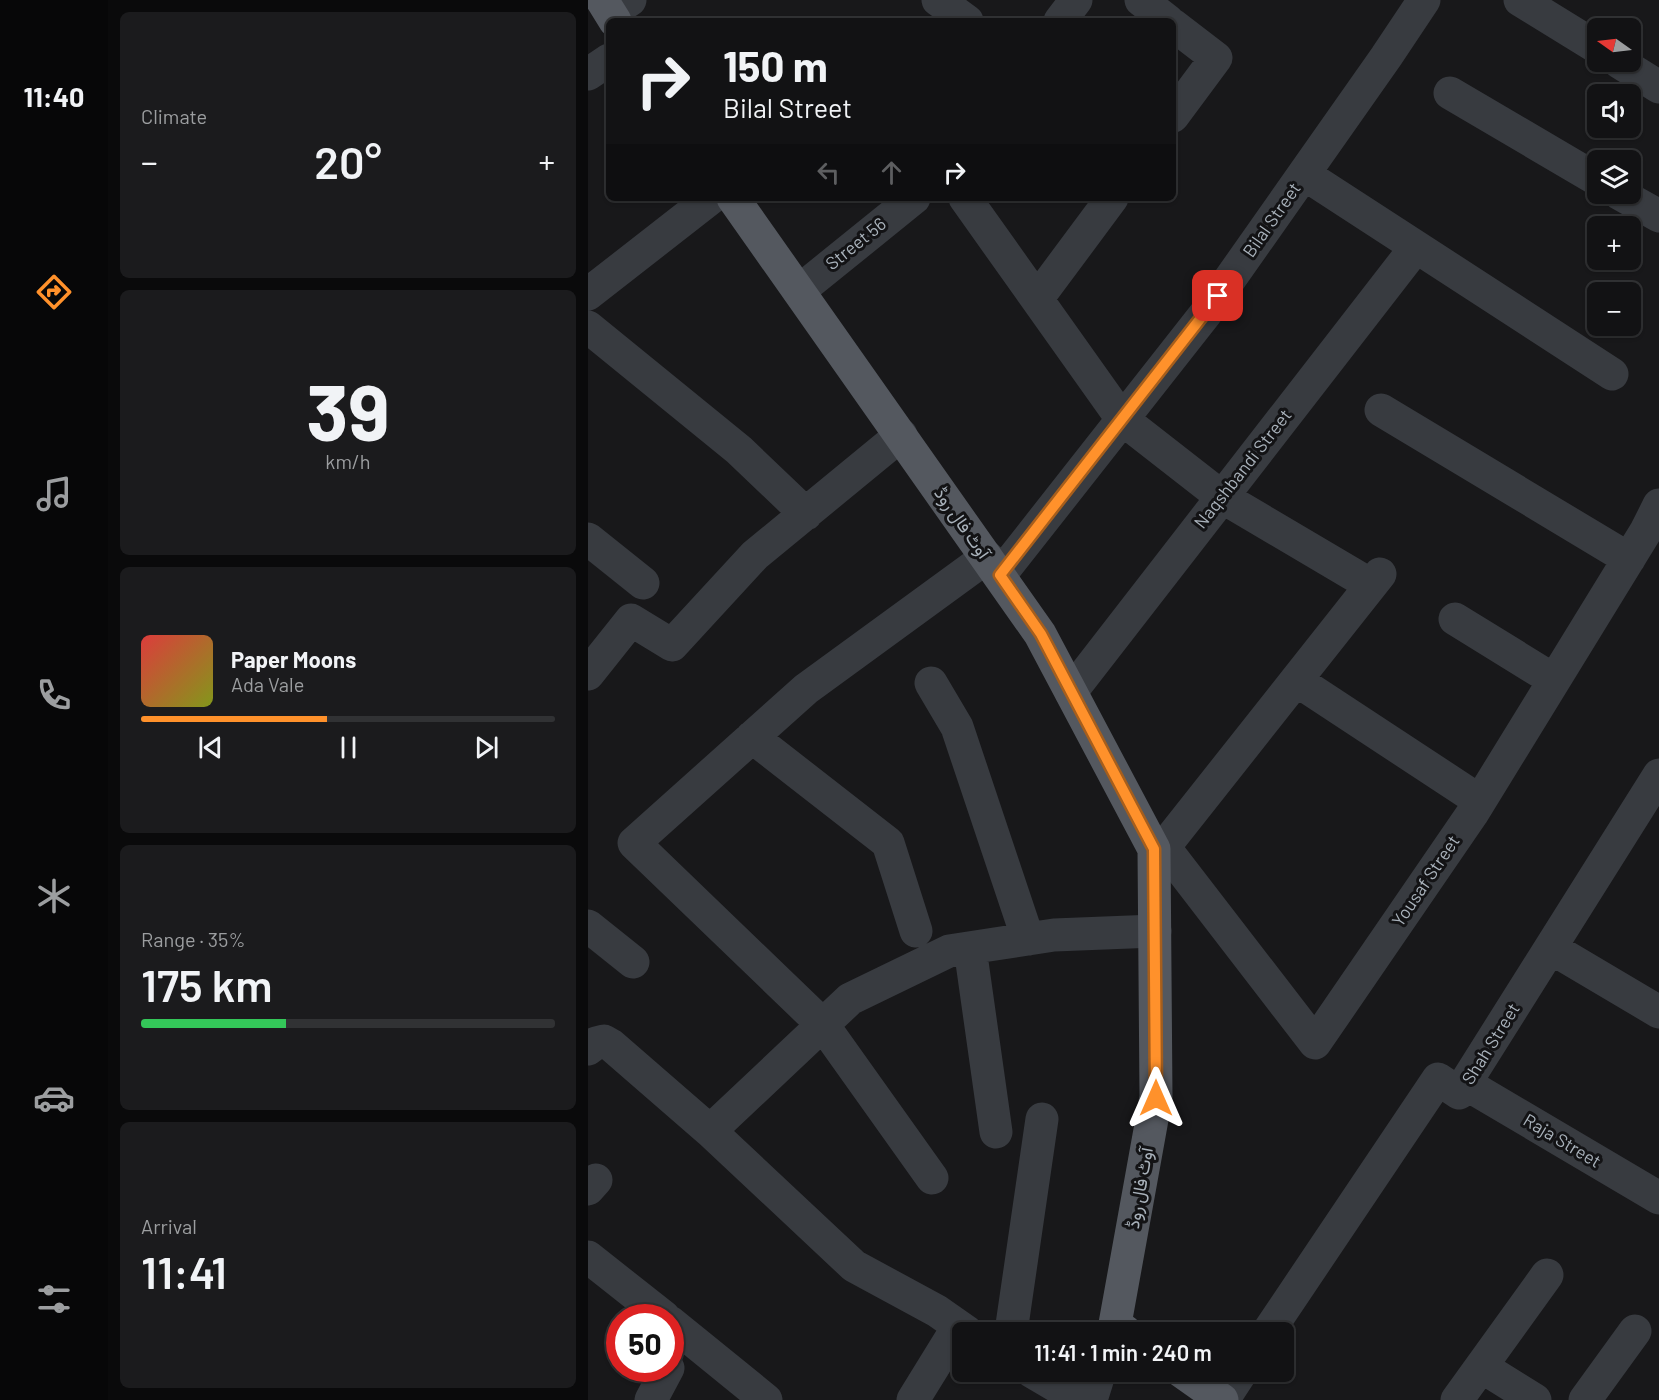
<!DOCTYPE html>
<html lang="en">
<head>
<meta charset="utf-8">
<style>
	body { margin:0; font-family:Barlow,Vazirmatn,sans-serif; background:#1b1b1d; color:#f1f3f6; height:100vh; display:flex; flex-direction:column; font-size:22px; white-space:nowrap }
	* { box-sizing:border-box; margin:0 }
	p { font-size:20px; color:#9c9ea0 }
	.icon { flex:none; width:33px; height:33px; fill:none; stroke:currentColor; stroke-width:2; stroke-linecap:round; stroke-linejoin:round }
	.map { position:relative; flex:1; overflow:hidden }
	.panel { display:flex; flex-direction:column; gap:12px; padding:12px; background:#0a0a0b; width:480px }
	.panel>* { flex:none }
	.guide { position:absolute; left:18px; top:18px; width:570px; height:183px; border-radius:9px; box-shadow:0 2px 4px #0004,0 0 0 2px #313234; background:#121214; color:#f1f3f6; overflow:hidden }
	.needle { width:39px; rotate:284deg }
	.buttons { position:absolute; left:999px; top:18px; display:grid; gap:12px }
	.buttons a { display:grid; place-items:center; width:54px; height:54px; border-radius:9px; background:#121214; box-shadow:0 2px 4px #0004,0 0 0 2px #313234; font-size:30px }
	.speed { position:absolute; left:18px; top:1304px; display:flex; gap:12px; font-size:30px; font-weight:700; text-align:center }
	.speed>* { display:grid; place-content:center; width:78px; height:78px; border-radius:50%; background:#121214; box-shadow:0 2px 4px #0004,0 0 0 2px #313234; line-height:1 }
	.speed .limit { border:9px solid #d22; background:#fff; color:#111 }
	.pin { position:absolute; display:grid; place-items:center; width:51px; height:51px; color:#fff; margin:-26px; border-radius:12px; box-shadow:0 3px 9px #0006 }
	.me { position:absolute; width:66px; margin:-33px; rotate:0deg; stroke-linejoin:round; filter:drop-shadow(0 0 4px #0008) }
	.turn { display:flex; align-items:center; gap:21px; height:126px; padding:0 18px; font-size:27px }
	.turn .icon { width:78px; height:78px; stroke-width:2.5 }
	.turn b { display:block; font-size:42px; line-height:51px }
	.lanes { display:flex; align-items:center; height:57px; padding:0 18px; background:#0003; justify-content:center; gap:30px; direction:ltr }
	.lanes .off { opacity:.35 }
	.big { font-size:45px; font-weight:600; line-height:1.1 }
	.panel .card { flex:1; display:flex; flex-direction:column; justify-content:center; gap:9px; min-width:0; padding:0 21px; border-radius:9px; background:#1b1b1d }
	.panel .dial { align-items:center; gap:0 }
	.dial b { font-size:78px; line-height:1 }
	.song { display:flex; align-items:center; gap:18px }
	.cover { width:72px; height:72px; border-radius:9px; background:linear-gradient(135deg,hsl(0 70% 55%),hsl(70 70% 35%)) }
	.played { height:6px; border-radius:3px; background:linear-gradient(90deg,#ff912b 45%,#313234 45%) }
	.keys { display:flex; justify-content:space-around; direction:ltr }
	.heat { display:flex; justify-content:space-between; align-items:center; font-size:33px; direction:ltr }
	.charge { height:9px; border-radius:4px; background:linear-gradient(90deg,#34c759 35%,#313234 0) }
	.trip { position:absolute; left:364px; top:1322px; width:342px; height:60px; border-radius:9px; background:#121214; box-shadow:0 2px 4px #0004,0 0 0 2px #313234; font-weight:600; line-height:60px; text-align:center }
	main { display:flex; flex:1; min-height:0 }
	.tabs { display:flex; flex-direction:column; width:108px; justify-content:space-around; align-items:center; background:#070708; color:#9c9ea0 }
	.tabs .icon { width:42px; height:42px }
	.tabs .active { color:#ff912b }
	.tabs b { font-size:27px; color:#f1f3f6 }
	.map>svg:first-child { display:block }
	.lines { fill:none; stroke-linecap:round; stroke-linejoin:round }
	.minor { stroke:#383b40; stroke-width:33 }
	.major { stroke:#54585f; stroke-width:33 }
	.route-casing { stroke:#a65e1c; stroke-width:15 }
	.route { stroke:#ff912b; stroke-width:10 }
	.labels { text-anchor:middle; stroke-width:6; stroke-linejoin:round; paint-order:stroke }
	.street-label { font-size:18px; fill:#a9b2bb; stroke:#131315 }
</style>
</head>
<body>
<main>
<nav class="tabs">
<b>11:40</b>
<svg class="icon active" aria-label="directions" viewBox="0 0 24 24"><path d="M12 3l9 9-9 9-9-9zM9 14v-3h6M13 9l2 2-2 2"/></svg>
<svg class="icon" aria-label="music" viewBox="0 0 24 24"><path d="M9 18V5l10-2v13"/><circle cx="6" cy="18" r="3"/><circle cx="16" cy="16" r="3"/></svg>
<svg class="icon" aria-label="phone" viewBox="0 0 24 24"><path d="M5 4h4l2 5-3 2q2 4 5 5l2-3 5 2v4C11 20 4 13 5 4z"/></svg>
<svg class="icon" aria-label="climate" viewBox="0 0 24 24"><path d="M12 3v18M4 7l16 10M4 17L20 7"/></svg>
<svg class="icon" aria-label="car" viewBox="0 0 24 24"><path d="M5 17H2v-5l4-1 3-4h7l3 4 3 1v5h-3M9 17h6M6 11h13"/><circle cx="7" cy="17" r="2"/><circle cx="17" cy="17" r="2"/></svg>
<svg class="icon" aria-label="filters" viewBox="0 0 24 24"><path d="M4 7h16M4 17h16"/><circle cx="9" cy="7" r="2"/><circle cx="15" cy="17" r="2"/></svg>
</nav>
<section class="panel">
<div class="card"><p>Climate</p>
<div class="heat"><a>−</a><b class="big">20°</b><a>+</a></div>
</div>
<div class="card dial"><b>39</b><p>km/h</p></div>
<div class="card">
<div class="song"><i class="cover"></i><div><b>Paper Moons</b><p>Ada Vale</p></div></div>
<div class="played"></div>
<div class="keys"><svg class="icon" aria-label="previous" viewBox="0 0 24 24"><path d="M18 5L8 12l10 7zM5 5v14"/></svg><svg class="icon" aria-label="pause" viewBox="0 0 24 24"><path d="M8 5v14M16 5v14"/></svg><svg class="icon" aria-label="next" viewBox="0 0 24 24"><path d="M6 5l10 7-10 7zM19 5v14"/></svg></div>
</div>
<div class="card"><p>Range · 35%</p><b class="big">175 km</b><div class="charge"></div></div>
<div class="card"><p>Arrival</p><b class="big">11:41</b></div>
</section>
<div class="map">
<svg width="1071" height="1400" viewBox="0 0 1071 1400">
	<rect width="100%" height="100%" fill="#18181a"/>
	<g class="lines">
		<path class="minor" d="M350,0L379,21
			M553,0L580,21
			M932,0L1010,48
			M23,13L42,0
			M472,21L488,0
			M585,25L628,58L585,116
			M1031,62L1071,87
			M0,74L21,60
			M862,93L1010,180
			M716,174L1024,374
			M1032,194L1071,216
			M377,198L534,419L634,497L783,585
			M211,291L326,198
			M0,294L123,198
			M449,299L524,198
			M0,327L151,450L218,514
			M793,410L1041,559
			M0,539L55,583
			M412,575L618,313L798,57L836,0
			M867,619L966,680
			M0,674L43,620L84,645L167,555L313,435
			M708,680L892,801
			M343,683L369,727L440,939
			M483,692L828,247
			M164,737L300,843L328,931
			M576,847L727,1043L884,814L1058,531L1071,505
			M566,849L576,847L792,574
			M0,926L45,962
			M382,948L408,1132
			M963,948L1071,1012
			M0,1049L8,1043L16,1041L23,1045L122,1131L266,1266L349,1311L379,1332
			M878,1084L1071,1198
			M122,1131L262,999L361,951L466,935L567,931
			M344,1178L235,1025L46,843L218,689L399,557
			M0,1189L8,1180
			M0,1257L76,1317
			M82,1322L178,1400
			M423,1332L454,1119
			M680,1332L850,1079L871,1093L1071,775
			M894,1367L947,1400
			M443,1371L492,1400
			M63,1400L80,1368
			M325,1400L370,1327
			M503,1400L512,1371
			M635,1400L654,1371
			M869,1400L959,1275
			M997,1400L1047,1331"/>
		<path class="major" d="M14,0L27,21
			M145,198L452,634L566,849L568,1097L527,1324L538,1332
			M593,1371L634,1400"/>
	</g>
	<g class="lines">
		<g class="route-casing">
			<path id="route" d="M568,1098L566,849L453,634L412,575L630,296"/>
		</g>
		<use href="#route" class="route"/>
	</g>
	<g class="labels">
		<g class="street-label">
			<text transform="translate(684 220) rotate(-55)" y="6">Bilal Street</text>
			<text transform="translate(268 244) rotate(-39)" y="6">Street 56</text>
			<text transform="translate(655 469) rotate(-52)" y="6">Naqshbandi Street</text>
			<text transform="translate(374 523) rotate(55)" y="6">آوٹ فال روڈ</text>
			<text transform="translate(838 881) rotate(-56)" y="6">Yousaf Street</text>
			<text transform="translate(903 1044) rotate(-58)" y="6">Shah Street</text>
			<text transform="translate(974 1141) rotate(31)" y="6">Raja Street</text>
			<text transform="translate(552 1188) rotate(-80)" y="6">آوٹ فال روڈ</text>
		</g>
	</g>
</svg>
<div class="buttons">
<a><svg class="needle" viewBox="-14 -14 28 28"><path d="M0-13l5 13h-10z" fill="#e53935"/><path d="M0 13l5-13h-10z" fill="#9c9ea0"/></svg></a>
<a><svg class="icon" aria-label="sound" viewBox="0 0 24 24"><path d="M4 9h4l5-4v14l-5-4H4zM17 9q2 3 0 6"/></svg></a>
<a><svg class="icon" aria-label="layers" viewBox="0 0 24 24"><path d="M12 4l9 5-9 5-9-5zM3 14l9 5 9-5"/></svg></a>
<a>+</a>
<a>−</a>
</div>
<div class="speed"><div class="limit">50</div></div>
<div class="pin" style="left:630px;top:296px;background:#d93025"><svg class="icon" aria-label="arrive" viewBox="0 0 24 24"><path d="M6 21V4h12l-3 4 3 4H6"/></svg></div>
<svg class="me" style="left:568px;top:1098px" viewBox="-20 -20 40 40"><path d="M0-17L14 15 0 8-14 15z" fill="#ff912b" stroke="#fff" stroke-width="4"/></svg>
<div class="trip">11:41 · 1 min · 240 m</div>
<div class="guide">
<div class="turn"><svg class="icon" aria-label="right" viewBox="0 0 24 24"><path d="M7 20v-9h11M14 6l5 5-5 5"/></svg><div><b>150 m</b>Bilal Street</div></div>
<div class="lanes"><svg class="icon off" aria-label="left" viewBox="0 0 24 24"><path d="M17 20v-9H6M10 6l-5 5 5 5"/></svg><svg class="icon off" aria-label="ahead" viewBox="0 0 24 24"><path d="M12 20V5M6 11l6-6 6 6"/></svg><svg class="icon" aria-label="right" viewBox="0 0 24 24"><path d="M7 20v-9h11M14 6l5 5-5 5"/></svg></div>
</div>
</div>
</main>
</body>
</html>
